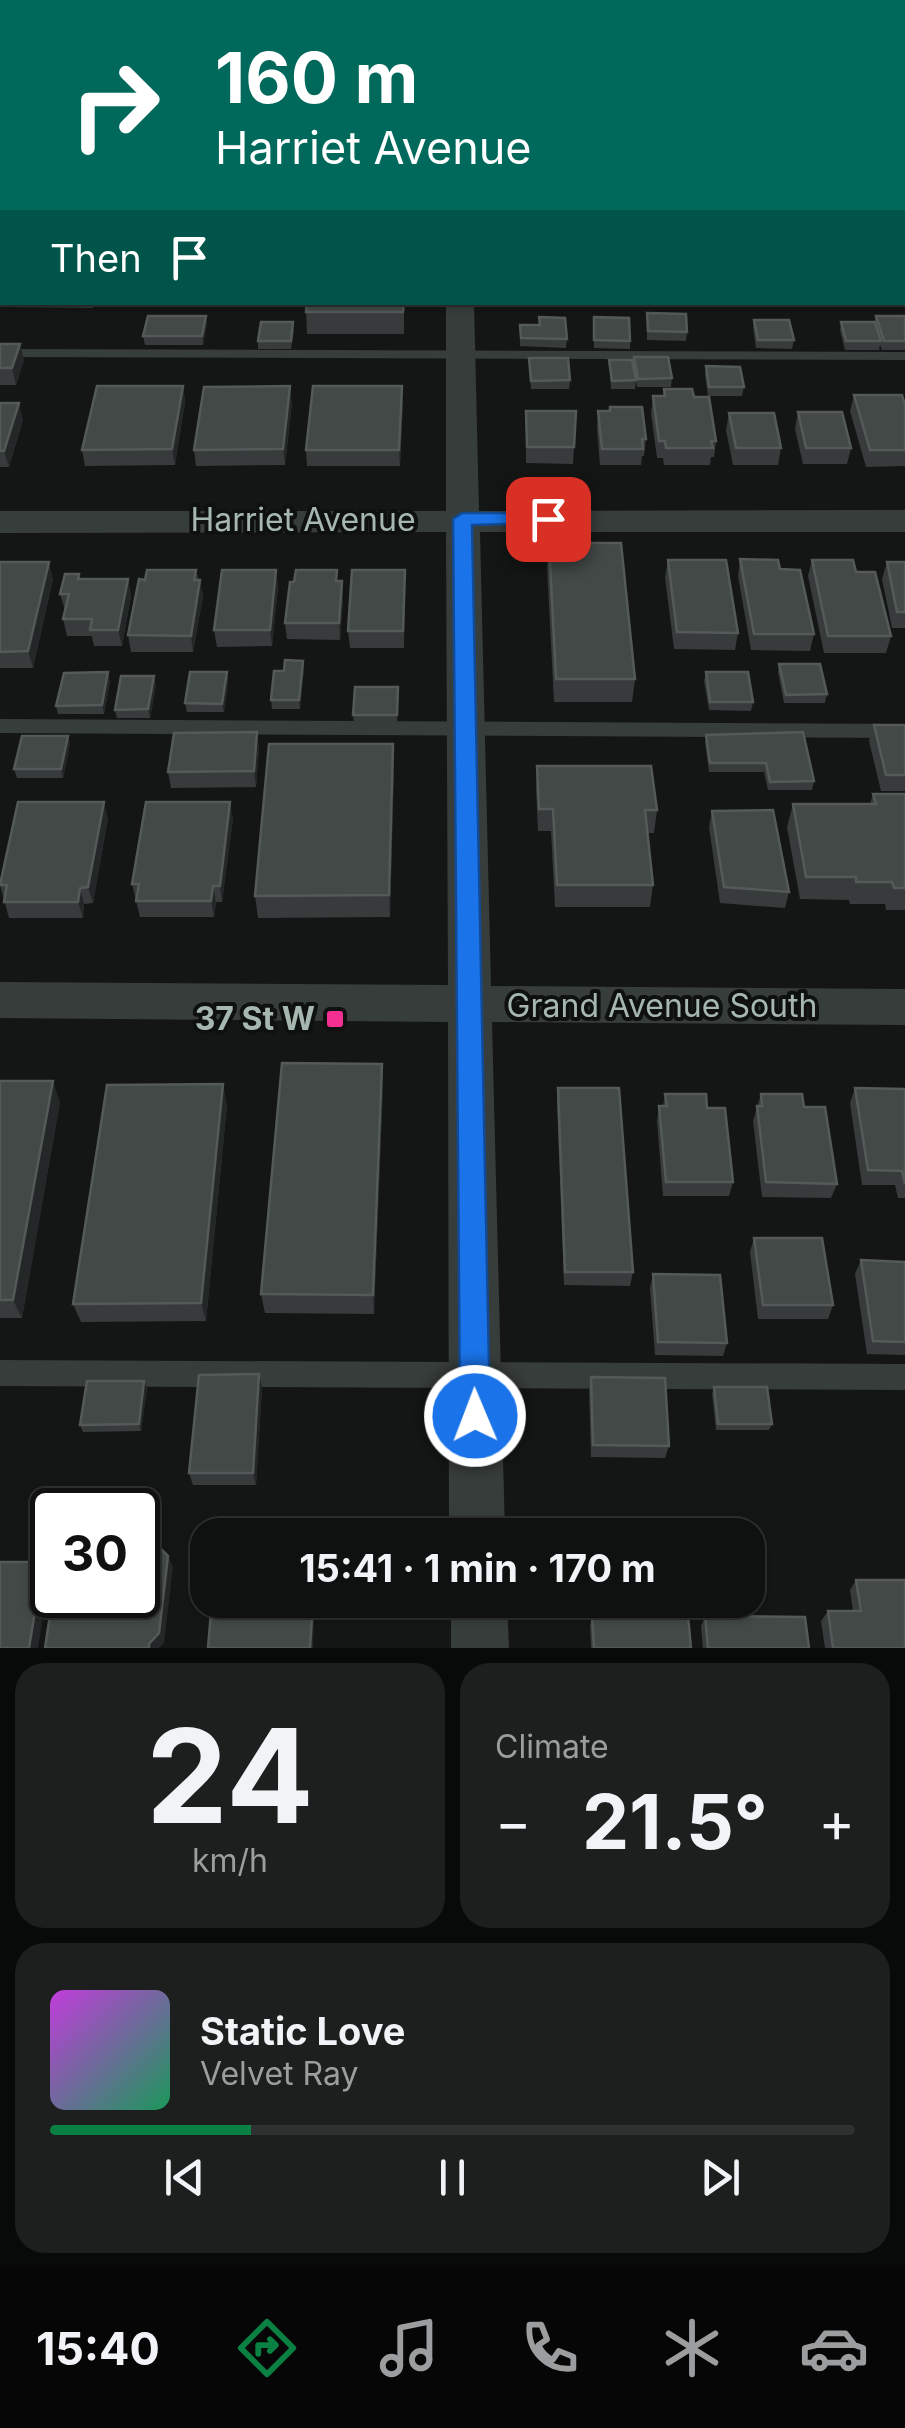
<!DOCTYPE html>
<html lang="en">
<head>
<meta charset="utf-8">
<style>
	body { margin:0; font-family:Inter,sans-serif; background:#1d1e1e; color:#f1f3f6; height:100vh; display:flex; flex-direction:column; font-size:38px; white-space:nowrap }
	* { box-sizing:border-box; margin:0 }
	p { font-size:32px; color:#9b9d9f }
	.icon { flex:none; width:55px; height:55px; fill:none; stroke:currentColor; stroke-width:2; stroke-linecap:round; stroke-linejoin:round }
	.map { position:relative; height:1648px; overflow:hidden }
	.drawer { display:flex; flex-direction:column; gap:15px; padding:15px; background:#080909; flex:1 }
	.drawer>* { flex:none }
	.top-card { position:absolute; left:0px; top:0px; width:905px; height:305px; box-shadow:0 2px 8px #0004,0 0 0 2px #2f3030; background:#00695c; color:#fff; overflow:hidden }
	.speed { position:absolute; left:30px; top:1488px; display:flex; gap:20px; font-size:50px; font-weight:700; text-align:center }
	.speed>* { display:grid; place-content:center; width:130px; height:130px; border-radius:50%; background:#0f1010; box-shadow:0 2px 8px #0004,0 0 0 2px #2f3030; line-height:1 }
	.speed .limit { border:5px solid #111; border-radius:15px; background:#fff; color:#111 }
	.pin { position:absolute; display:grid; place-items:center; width:85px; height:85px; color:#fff; margin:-42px; border-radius:20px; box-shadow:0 5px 15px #0006 }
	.me { position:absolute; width:110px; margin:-55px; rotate:359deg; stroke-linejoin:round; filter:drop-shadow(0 0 8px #0008) }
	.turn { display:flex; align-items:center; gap:35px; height:210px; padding:0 50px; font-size:45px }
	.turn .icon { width:130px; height:130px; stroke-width:2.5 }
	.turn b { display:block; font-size:70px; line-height:85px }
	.then { display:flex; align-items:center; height:95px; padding:0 50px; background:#0003; gap:20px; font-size:38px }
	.big { font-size:75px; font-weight:700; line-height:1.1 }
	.drawer .tile { flex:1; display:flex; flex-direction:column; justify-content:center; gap:15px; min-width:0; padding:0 35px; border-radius:30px; background:#1d1e1e }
	.drawer .dial { align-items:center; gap:0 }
	.dial b { font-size:130px; line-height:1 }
	.song { display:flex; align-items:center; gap:30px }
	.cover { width:120px; height:120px; border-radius:15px; background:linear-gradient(135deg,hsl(290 70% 55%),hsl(150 70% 35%)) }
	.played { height:10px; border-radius:5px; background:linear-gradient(90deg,#0b8043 25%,#2f3030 25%) }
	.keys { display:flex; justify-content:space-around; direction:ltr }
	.heat { display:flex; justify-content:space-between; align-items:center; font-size:55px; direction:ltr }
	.drawer .tiles { flex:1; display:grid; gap:15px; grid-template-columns:1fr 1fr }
	.tile:last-child { grid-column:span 2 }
	.trip { position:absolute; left:190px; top:1518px; width:575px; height:100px; border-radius:30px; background:#0f1010; box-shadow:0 2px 8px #0004,0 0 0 2px #2f3030; font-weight:700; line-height:100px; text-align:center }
	.menu { display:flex; height:160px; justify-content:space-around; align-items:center; background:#060606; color:#9b9d9f }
	.menu .icon { width:70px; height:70px }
	.menu .current { color:#0b8043 }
	.menu b { font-size:45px; color:#f1f3f6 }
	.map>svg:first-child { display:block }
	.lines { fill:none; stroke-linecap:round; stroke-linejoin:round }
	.service { fill:#373d3b; fill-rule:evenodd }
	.minor { fill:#373d3b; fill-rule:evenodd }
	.secondary { fill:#434b48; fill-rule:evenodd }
	.wall { fill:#373b3b }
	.shaded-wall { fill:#242727 }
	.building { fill:#434947; stroke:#535a58; stroke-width:2.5 }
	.route { fill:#1a73e8; stroke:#114b97; stroke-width:2.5 }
	.poi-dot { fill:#f33092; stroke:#0f1111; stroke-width:4 }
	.labels { text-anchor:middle; stroke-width:8; stroke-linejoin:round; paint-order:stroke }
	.street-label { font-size:32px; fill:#a6b7af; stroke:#0f1111 }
	.poi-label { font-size:32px; font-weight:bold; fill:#a6b7af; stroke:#0f1111; text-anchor:end }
</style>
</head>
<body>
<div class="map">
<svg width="905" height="1648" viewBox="0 0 905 1648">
	<rect width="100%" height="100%" fill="#141616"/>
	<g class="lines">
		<path class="service" d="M0,114H2V122H0Z
			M902,116H905V124H902Z
			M0,349L905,352V360L0,357Z
			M0,719L905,724V738L0,733Z
			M0,1360L905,1364V1390L0,1386Z"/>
		<path class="minor" d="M444,0H466V2H444Z
			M0,213H2V229H0Z
			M902,217H905V233H902Z
			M446,302H474L479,511L905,510V532H480L491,986L905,989V1025L492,1022L505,1535H449L448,1022L0,1018V982L448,985L446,532L0,533V511H446Z
			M451,1600H507L509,1648H451Z"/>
		<path class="secondary" d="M0,17H2V35H0Z
			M902,19H905V37H902Z"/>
	</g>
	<path class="wall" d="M904,45H905V69L902,63Z
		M0,46H2V114H0Z
		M902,139H905V188H902Z
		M902,247H905V298H902Z
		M2,256V302H94L93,308L0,307V263Z
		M404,302V334H307L306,312Z
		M647,313L687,332L686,341L647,340Z
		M876,316H905V350H882L880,345L879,350H845L840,330L841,322H874Z
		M539,317L567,339L566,348L520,346V325H539Z
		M594,317L630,341V349L594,348Z
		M754,320L794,340L792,349L756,348L753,328Z
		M207,324L203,345H145L143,336Z
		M294,330L291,349H258V341Z
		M0,344L24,360L16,385H0Z
		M634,357L672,378L671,387H637L634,366Z
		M529,358L570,380L569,389H531Z
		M609,360L636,380L635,389H611Z
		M706,366L744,387L742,396H708L705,375Z
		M183,386L185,402L175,465L85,466L82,450Z
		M664,389L694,397L716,441L714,457H711L710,465H664L663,458H657L651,413L653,396H663Z
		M854,395L905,405V466L866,467L850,411Z
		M403,402L400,466H307L306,450Z
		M0,403L23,420L9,467H0Z
		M292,403L285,465L196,466L194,450Z
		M610,407L646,439L644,456H642L641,465H600L597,428L598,411H609Z
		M526,411H576L573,464L526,463Z
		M798,412L851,448L847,464H803L795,429Z
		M729,413L781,448L778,465H733L726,430Z
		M549,543L635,679L632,702H554L547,566Z
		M740,559L780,569L814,634L810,651L751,650L738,576Z
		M668,560L738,633L735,650L674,649L665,577Z
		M812,560L891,636L886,653H824L808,576Z
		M0,562L53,579L33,668H0Z
		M887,562H905V628H892L882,579Z
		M196,570L203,596L193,652H131L128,635L145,580Z
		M276,570L278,587L272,646L217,647L214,630Z
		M405,570L404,648H350L348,631Z
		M79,574L81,579H128L131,596L122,646H94L92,636H67L63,619L65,610L60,594Z
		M342,581L343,598L340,640L287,639L285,623Z
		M303,661L304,669L300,709H272L271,700L284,671Z
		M779,664L827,694L825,703H784L778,672Z
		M227,672L228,681L224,712H187L185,703Z
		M706,672L753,702L751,711L709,710L704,681Z
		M110,681L104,714H58L56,706Z
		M156,685L150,718H117L115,710Z
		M398,687L397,724H354L353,715Z
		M874,725H905V791H881L869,741Z
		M257,732L259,749L256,787L171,788L168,772Z
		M706,735L814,781L812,790H768L764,772H709L705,743Z
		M68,736L70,744L63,778H17L14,769Z
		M393,744L394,766L390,917L258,918L255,896Z
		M537,766L657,810L654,833H648L653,885L650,907H555L551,831H538L536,789Z
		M873,794H905V910H886L885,904H850L849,900L800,899L787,827L793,804H870Z
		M712,811L789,892L785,908L720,903L709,827Z
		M108,818L93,903L84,904L83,918H9L0,885Z
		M233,818L222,902H216L214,917H140L132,884Z
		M382,1064L383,1085L374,1314L265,1313L261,1294Z
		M0,1081L60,1102L22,1318H0Z
		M558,1088L633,1272L630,1286L564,1285L557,1103Z
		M855,1088L905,1089V1198H898L895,1185H862L850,1103Z
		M665,1094L707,1108L733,1182L729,1196H663L657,1121L659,1106H663Z
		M761,1094L804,1107L837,1184L831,1198L762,1197L753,1121Z
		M227,1105L206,1321L81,1322L73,1304Z
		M754,1238L833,1305L828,1319H758L750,1252Z
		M861,1260L905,1262V1355L867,1354L855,1274Z
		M653,1274L727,1343L723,1356L655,1355L650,1288Z
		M591,1377L669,1446L665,1458L591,1457L589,1390Z
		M262,1387L256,1485H193L189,1473Z
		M714,1387L772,1424L769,1430H716L712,1394Z
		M147,1388L141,1431L83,1432L80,1425Z
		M856,1580L905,1648H825L821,1621L828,1611H853L850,1590Z
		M592,1616L691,1648H591L590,1626Z
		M705,1616L809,1648H703L701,1626Z"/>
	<path class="shaded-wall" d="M206,316L207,324L203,345L202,336Z
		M20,344L24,360L16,385L12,368Z
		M183,386L185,402L175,465L172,449Z
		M290,386L292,403L285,465L283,449Z
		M402,386L403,402L400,466L399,450Z
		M19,403L23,420L9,467L4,451Z
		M49,562L53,579L33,668L28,651Z
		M276,570L278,587L272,646L270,630Z
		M128,579L131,596L122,646L118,630Z
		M200,580L203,596L193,652L191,636Z
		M342,581L343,598L340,640L339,623Z
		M303,661L304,669L300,709L299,700Z
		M108,672L110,681L104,714L102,705Z
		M227,672L228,681L224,712L222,704Z
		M154,676L156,685L150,718L148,709Z
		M257,732L259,749L256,787L254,771Z
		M68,736L70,744L63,778L61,769Z
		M393,744L394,766L390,917L389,895Z
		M104,802L108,818L93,903L88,887Z
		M230,802L233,818L222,902L220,886Z
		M213,886L216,902L214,917L211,901Z
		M80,888L84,904L83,918L78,902Z
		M382,1064L383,1085L374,1314L373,1295Z
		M53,1081L60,1102L22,1318L13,1300Z
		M223,1084L227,1105L206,1321L201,1303Z
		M259,1374L262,1387L256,1485L253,1473Z
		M144,1381L147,1388L141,1431L139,1424Z
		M168,1556L173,1567L164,1643L159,1648H149Z
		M43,1562L50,1572L38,1648H29Z
		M313,1600H315L313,1648H310Z"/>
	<path class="building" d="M0,46H2V80H0Z
		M0,93H2V106H0Z
		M902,139H905V173H902Z
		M1,151H2V172H0Z
		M902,247H905V282H902Z
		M2,256V291H0V263Z
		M307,302H404L403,312H306Z
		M647,313L686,314L687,332L648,331Z
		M148,316H206L202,336H143Z
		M876,316H905V341H884Z
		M539,317L565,318L567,339L521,338L520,325H540Z
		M594,317L629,318L630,341L594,340Z
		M754,320H789L794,340H758Z
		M261,322H293L291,341H258Z
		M841,322H875L881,341H846Z
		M0,344H20L12,368H0Z
		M634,357H668L672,378L638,379Z
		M529,358H568L570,380L531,381Z
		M609,360H632L636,380L612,381Z
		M706,366L740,367L744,387H709Z
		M97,386H183L172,449L82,450Z
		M290,386L283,449L194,450L204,387Z
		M313,386H402L399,450H306Z
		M664,389H692L694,397H709L716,441H711L713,448H666L665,441H659L653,396H665Z
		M854,395H902L905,405V450H870Z
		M0,403H19L4,451H0Z
		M610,407H642L646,439H642L643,449H602L598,411H610Z
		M526,411H576L574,447H527Z
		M798,412H842L851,448H806Z
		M729,413H774L781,448H736Z
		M549,543H621L635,679H556Z
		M740,559L778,560L780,569L800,570L814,634H754Z
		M668,560H726L738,633L677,632Z
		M812,560H853L856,572H875L891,636H828Z
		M0,562H49L28,651L0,652Z
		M887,562H905V612H897Z
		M147,570H196L194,580H200L191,636L128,635L139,579L145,580Z
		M222,570H276L270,630H214Z
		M296,570H337L336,581H342L339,623H285L290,582H294Z
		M352,570H405L403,631H348Z
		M65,574H79L78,579H128L118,630H90L92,619H63L69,594H60Z
		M285,660L303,661L299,700H271L274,671H284Z
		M779,664H820L827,694L786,695Z
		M108,672L102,705L56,706L64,673Z
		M190,672H227L222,704L185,703Z
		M706,672H748L753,702H710Z
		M121,676H154L148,709L115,710Z
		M355,687H398L397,715H353Z
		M874,725H905V775H886Z
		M257,732L254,771L168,772L174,733Z
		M803,732L814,781L770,782L766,763H710L706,735Z
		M22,736H68L61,769H14Z
		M269,744H393L389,895L255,896Z
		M537,766H651L657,810H645L653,885H557L553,809H539Z
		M873,794H905V888H894L892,882H856V877H806L793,804H876Z
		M18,802H104L88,887L80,888L78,902H4L7,885H0Z
		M146,802H230L220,886H213L211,901H136L139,884H132Z
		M773,810L789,892L724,887L712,811Z
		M282,1063L382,1064L373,1295L261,1294Z
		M0,1081H53L13,1300H0Z
		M223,1084L201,1303L73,1304L107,1085Z
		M558,1088H619L633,1272H565Z
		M855,1088L905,1089V1184L902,1171L868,1170Z
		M665,1094H706L707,1108H725L733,1182H666L659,1106H667Z
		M761,1094H802L804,1107H825L837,1184L766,1182L757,1106H762Z
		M754,1238H822L833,1305H763Z
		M861,1260L905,1262V1342L873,1341Z
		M653,1274L720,1275L727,1343L658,1342Z
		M259,1374L253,1473H189L199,1375Z
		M591,1377L665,1378L669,1446L593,1445Z
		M87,1381H144L139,1424L80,1425Z
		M714,1387H767L772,1424H718Z
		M138,1546H158L168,1556L159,1633L149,1644V1648H45L53,1595H138Z
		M0,1562H43L29,1648H0Z
		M856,1580H905V1648H833L828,1611H861Z
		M212,1600H313L310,1648H208Z
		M592,1616H688L691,1648H594Z
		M705,1616L805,1617L809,1648H708Z"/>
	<path class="route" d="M548,513L558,519L555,523L472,525L490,1416L486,1426L475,1431L464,1426L460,1416L453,519L462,513Z"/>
	<rect class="poi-dot" x="325" y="1009" width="20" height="20" rx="5"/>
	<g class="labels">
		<g class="street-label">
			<text x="303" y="531">Harriet Avenue</text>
			<text x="662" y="1017">Grand Avenue South</text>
		</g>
		<g class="poi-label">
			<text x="315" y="1030">37 St W</text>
		</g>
	</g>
</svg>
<div class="speed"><div class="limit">30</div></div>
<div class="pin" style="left:548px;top:519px;background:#d93025"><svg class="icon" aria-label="arrive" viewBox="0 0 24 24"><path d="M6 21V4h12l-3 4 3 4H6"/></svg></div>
<svg class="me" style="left:475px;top:1416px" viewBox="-20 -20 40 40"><circle r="17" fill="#1a73e8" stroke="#fff" stroke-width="3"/><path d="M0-11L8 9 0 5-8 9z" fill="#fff"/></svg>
<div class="trip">15:41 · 1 min · 170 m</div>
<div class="top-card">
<div class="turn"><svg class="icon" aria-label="right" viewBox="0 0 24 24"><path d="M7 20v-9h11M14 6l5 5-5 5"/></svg><div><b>160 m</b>Harriet Avenue</div></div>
<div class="then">Then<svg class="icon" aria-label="arrive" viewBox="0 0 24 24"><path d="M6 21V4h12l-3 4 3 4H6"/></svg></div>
</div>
</div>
<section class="drawer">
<div class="tiles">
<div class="tile dial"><b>24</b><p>km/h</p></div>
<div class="tile"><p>Climate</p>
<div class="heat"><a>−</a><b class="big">21.5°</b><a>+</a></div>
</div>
<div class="tile">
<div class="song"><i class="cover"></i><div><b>Static Love</b><p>Velvet Ray</p></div></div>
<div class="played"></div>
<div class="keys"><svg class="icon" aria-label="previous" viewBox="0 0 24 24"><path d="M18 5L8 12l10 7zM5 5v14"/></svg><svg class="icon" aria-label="pause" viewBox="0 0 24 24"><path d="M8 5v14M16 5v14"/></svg><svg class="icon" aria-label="next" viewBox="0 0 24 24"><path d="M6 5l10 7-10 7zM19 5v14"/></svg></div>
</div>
</div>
</section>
<nav class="menu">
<b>15:40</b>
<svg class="icon current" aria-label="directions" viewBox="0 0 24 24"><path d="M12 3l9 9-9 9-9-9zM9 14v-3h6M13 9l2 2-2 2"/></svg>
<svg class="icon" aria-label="music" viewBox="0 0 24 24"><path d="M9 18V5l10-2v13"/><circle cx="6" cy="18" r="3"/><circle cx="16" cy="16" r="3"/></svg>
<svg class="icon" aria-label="phone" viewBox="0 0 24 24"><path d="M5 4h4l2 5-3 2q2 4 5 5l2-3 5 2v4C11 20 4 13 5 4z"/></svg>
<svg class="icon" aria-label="climate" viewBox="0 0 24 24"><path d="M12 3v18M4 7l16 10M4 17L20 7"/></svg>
<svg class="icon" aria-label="car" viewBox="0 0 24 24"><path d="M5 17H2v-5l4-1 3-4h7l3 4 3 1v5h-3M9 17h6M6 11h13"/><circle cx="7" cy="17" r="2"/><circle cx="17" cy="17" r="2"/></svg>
</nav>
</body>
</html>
